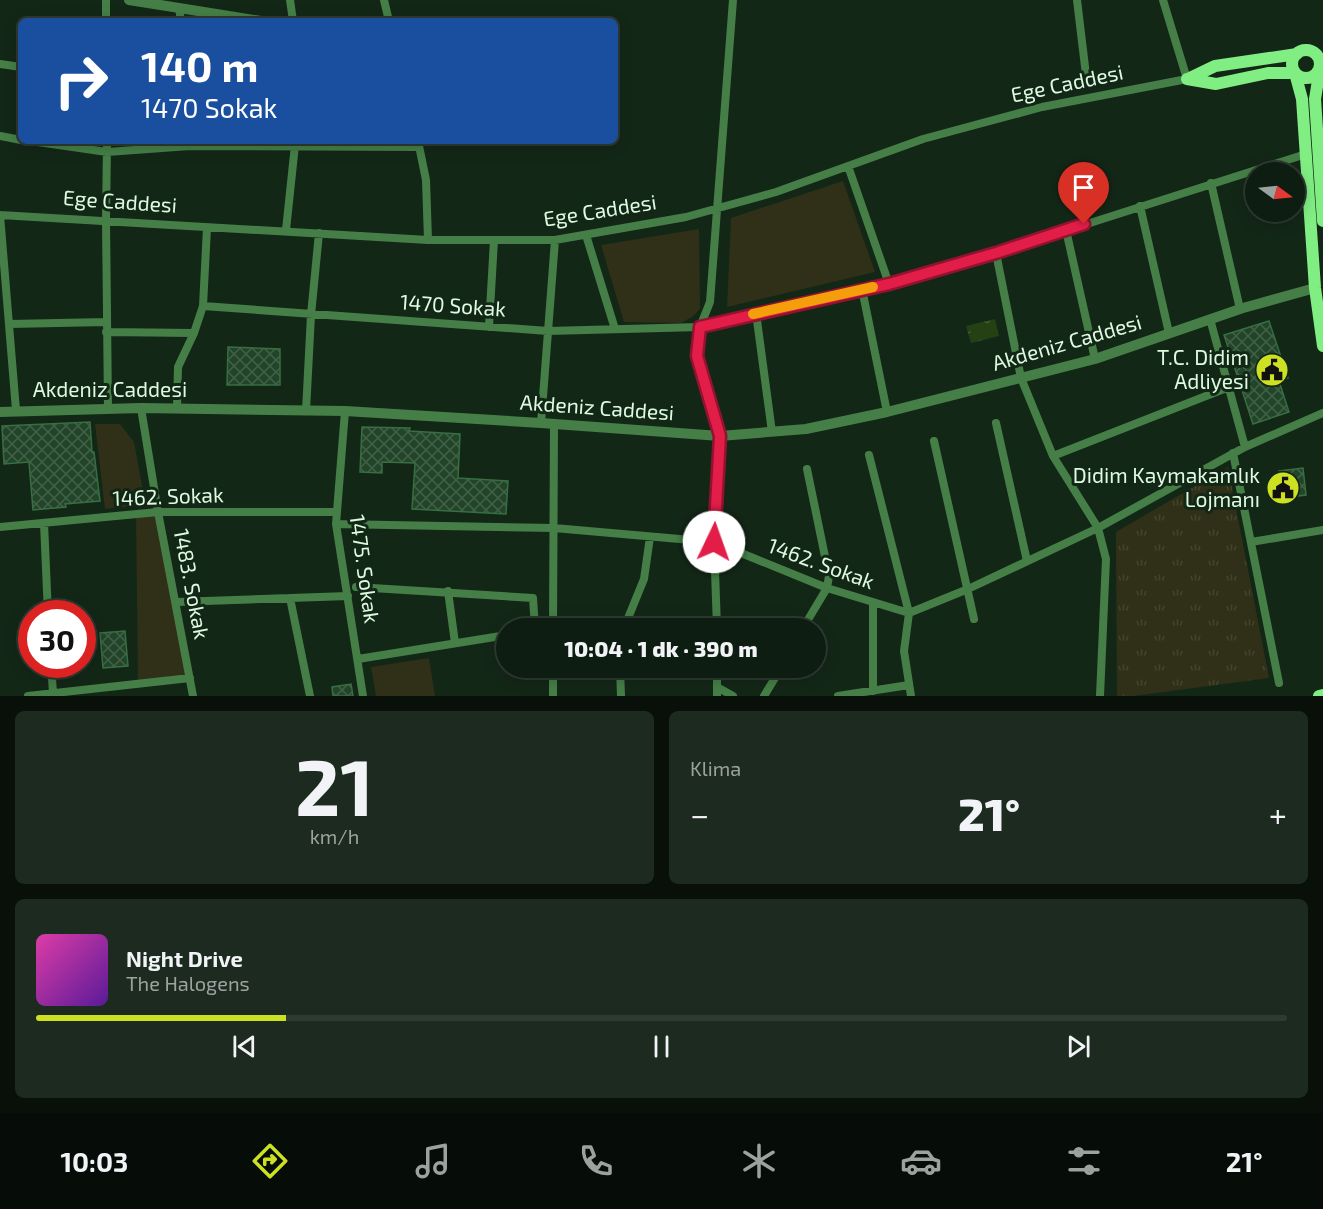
<!DOCTYPE html>
<html lang="tr">
<head>
<meta charset="utf-8">
<style>
	body { margin:0; font-family:"Exo 2",sans-serif; background:#1c2a1f; color:#f1f3f6; height:100vh; display:flex; flex-direction:column; font-size:22px; white-space:nowrap }
	* { box-sizing:border-box; margin:0 }
	p { font-size:20px; color:#9ba29f }
	.icon { flex:none; width:33px; height:33px; fill:none; stroke:currentColor; stroke-width:2; stroke-linecap:round; stroke-linejoin:round }
	.map { position:relative; height:696px; overflow:hidden }
	.panel { display:flex; flex-direction:column; gap:15px; padding:15px; background:#081009; flex:1 }
	.panel>* { flex:none }
	.guide { position:absolute; left:18px; top:18px; width:600px; height:126px; border-radius:9px; box-shadow:0 3px 15px #0003,0 0 0 2px #2e3b31; background:#1a4fa0; color:#fff; overflow:hidden }
	.needle { width:39px; rotate:105deg }
	.controls { position:absolute; left:1245px; top:162px; display:grid; gap:12px }
	.controls a { display:grid; place-items:center; width:60px; height:60px; border-radius:50%; background:#0e1d11; box-shadow:0 3px 15px #0003,0 0 0 2px #2e3b31; font-size:30px }
	.speed { position:absolute; left:18px; top:600px; display:flex; gap:12px; font-size:30px; font-weight:700; text-align:center }
	.speed>* { display:grid; place-content:center; width:78px; height:78px; border-radius:50%; background:#0e1d11; box-shadow:0 3px 15px #0003,0 0 0 2px #2e3b31; line-height:1 }
	.speed .limit { border:9px solid #d22; background:#fff; color:#111 }
	.pin { position:absolute; display:grid; place-items:center; width:51px; height:51px; color:#fff; margin:-62px -26px; border-radius:50% 50% 50% 0; rotate:-45deg; box-shadow:0 0 6px #0007 }
	.pin .icon { rotate:45deg }
	.me { position:absolute; width:66px; margin:-33px; rotate:3deg; stroke-linejoin:round; filter:drop-shadow(0 0 4px #0008) }
	.turn { display:flex; align-items:center; gap:21px; height:126px; padding:0 24px; font-size:27px }
	.turn .icon { width:78px; height:78px; stroke-width:2.5 }
	.turn b { display:block; font-size:42px; line-height:51px }
	.big { font-size:45px; font-weight:800; line-height:1.1 }
	.panel .widget { flex:1; display:flex; flex-direction:column; justify-content:center; gap:9px; min-width:0; padding:0 21px; border-radius:9px; background:#1c2a1f }
	.panel .dial { align-items:center; gap:0 }
	.dial b { font-size:78px; line-height:1 }
	.song { display:flex; align-items:center; gap:18px }
	.cover { width:72px; height:72px; border-radius:9px; background:linear-gradient(135deg,hsl(320 70% 55%),hsl(270 70% 35%)) }
	.played { height:6px; border-radius:3px; background:linear-gradient(90deg,#cde123 20%,#2e3b31 20%) }
	.keys { display:flex; justify-content:space-around; direction:ltr }
	.heat { display:flex; justify-content:space-between; align-items:center; font-size:33px; direction:ltr }
	.panel .tiles { flex:1; display:grid; gap:15px; grid-template-columns:1fr 1fr }
	.widget:last-child { grid-column:span 2 }
	.trip { position:absolute; left:496px; top:618px; width:330px; height:60px; border-radius:30px; background:#0e1d11; box-shadow:0 3px 15px #0003,0 0 0 2px #2e3b31; font-weight:800; line-height:60px; text-align:center }
	.menu { display:flex; height:96px; justify-content:space-around; align-items:center; background:#060c07; color:#9ba29f }
	.menu .icon { width:42px; height:42px }
	.menu .on { color:#cde123 }
	.menu b { font-size:27px; color:#f1f3f6 }
	.map>svg:first-child { display:block }
	.grass { fill:url(#grass-tufts) }
	.park { fill:#302f17 }
	.water { fill:url(#water-ripples) }
	.building { fill:url(#building-cross-hatch); stroke:#376e42; stroke-width:1.5 }
	.lines { fill:none; stroke-linecap:round; stroke-linejoin:round }
	.minor { stroke:#457f47; stroke-width:8 }
	.tertiary { stroke:#457f47; stroke-width:10 }
	.secondary { stroke:#81ee84; stroke-width:12 }
	.route-casing { stroke:#92132f; stroke-width:15 }
	.route { stroke:#e11d48; stroke-width:10 }
	.slow { stroke:#f59e0b; stroke-width:10 }
	.labels { text-anchor:middle; stroke-width:6; stroke-linejoin:round; paint-order:stroke }
	.street-label { font-size:21px; fill:#defae1; stroke:#132717 }
	.poi-label { font-size:21px; fill:#defae1; stroke:#132717; text-anchor:end }
</style>
</head>
<body>
<div class="map">
<svg width="1323" height="696" viewBox="0 0 1323 696">
	<defs>
		<pattern id="grass-tufts" width="24" height="20" patternUnits="userSpaceOnUse" patternTransform="scale(1.5)"><rect width="24" height="20" fill="#302f17"/><path d="M3 7l-1-3M5 7V3M7 7l1-3M15 17l-1-3M17 17v-4M19 17l1-3" fill="none" stroke="#44442d"/></pattern>
		<pattern id="water-ripples" width="26" height="14" patternUnits="userSpaceOnUse" patternTransform="scale(1.5)"><rect width="26" height="14" fill="#234112"/><path d="M2 4q2-2 4 0t4 0M15 11q2-2 4 0t4 0" fill="none" stroke="#425d34"/></pattern>
		<pattern id="building-cross-hatch" width="8" height="8" patternUnits="userSpaceOnUse" patternTransform="scale(1.5)"><rect width="8" height="8" fill="#224529"/><path d="M0 0l8 8M0 8l8-8" fill="none" stroke="#426148"/></pattern>
	</defs>
	<rect width="100%" height="100%" fill="#132717"/>
	<path class="grass" d="M1228,467L1269,678L1133,696H1117L1116,532Z"/>
	<path class="park" d="M843,181L875,272L727,307L731,218Z
		M699,229L700,309L692,317L681,323L624,322L601,245Z
		M95,424H120L134,442L146,507L133,506L105,509Z
		M158,512L190,678L138,684L136,514Z
		M429,658L435,696H376L371,667Z"/>
	<path class="water" d="M995,319L999,336L971,343L966,326Z"/>
	<path class="building" d="M1269,321L1288,378L1279,381L1289,412L1253,424L1224,335Z
		M228,347L280,349V385H227Z
		M90,422L92,452H94L100,501L65,504L66,507L33,510L29,462L4,464L2,426Z
		M362,427L410,428L409,431L460,434L458,478L508,481L506,514L412,509L415,463L382,462V473L360,472Z
		M1303,468L1306,495L1282,498L1279,471Z
		M125,631L128,666L103,668L100,633Z
		M351,684L353,696H333L332,687Z"/>
	<g class="lines">
		<path class="minor" d="M106,0V21
			M290,0L293,21
			M384,0L389,21
			M1077,0L1086,75
			M179,8L181,21
			M0,64L21,67
			M0,136L21,140
			M31,141L107,152L190,146L419,147
			M107,141L106,220L108,409
			M418,141L426,180L428,240
			M848,166L889,284
			M1211,183L1240,309
			M1140,206L1169,333
			M0,215L428,240H555L686,217L776,192L923,139L1042,107L1187,79L1163,0
			M0,215L16,410
			M286,230L295,145
			M1066,230L1095,359
			M586,235L615,329
			M996,253L1021,378L1053,456L1098,528L1106,559L1100,696
			M862,289L887,412
			M203,306L548,331L700,327L697,356L720,436L714,542L717,628
			M756,313L772,432
			M1210,319L1245,447
			M9,324L106,322
			M489,327L494,240
			M700,327L889,284L996,253L1306,154
			M700,327L710,302L733,0
			M106,332L194,333
			M141,408L158,512L193,696
			M177,409L178,367L194,333L203,306L207,228
			M306,411L311,315L319,233
			M345,411L336,524L363,696
			M541,423L555,240
			M996,423L1027,561
			M934,441L974,619
			M1233,453L1279,683
			M869,455L909,613L904,651L911,696
			M1053,456L1229,387
			M44,523L48,614
			M336,524L554,528L714,542L827,588L909,613L968,589L1098,528L1245,447L1323,413
			M0,527L158,512H337
			M1251,542L1323,530
			M356,587L533,598L535,628
			M448,591L455,643
			M290,598L310,696
			M177,602L348,596
			M553,628L554,424
			M624,628L644,579L650,537
			M803,628L827,588L829,576L807,469
			M358,659L507,635
			M51,664L53,693
			M620,668L621,696
			M717,687L733,696
			M873,691V602
			M28,696L190,678
			M553,696V668
			M717,696V668
			M764,696L781,668
			M838,696L909,685"/>
		<path class="tertiary" d="M129,0L261,21
			M0,412L141,408L345,411L541,423L720,436L806,429L887,412L1095,359L1243,308L1315,288"/>
		<path class="secondary" d="M1292 64a14 14 0 1 1 28 0a14 14 0 1 1-28 0Z
			M1323,67L1320,68L1315,99L1323,221
			M1187,79L1216,84L1268,73H1295L1302,99L1315,288L1323,346
			M1188,79L1215,66L1297,54
			M1319,696L1323,695"/>
	</g>
	<g class="lines">
		<g class="route-casing">
			<path id="route" d="M714,542L720,436L697,356L700,327L889,284L996,253L1084,224"/>
		</g>
		<use href="#route" class="route"/>
		<path class="slow" d="M753,314L873,287"/>
	</g>
	<defs>
		<g id="civic-disc" transform="scale(1.725)"><circle r="9.5" fill="#cde123" stroke="#132717"/><path d="M-.6-6.5H3V-4.5H.6V-3L4-1V1h2V6H-6V1h2V-1L-.6-3ZM-1.2 2.5V6h2.4V2.5Z" fill="#111"/></g>
	</defs>
	<g fill-rule="evenodd">
		<use href="#civic-disc" x="1272" y="370"/>
		<use href="#civic-disc" x="1283" y="488"/>
	</g>
	<g class="labels">
		<g class="street-label">
			<text transform="translate(1067 84) rotate(-12)" y="7">Ege Caddesi</text>
			<text transform="translate(120 202) rotate(4)" y="7">Ege Caddesi</text>
			<text transform="translate(600 211) rotate(-9)" y="7">Ege Caddesi</text>
			<text transform="translate(453 306) rotate(4)" y="7">1470 Sokak</text>
			<text transform="translate(1067 343) rotate(-16)" y="7">Akdeniz Caddesi</text>
			<text x="110" y="397">Akdeniz Caddesi</text>
			<text transform="translate(597 408) rotate(4)" y="7">Akdeniz Caddesi</text>
			<text transform="translate(168 497) rotate(-2)" y="7">1462. Sokak</text>
			<text transform="translate(821 564) rotate(20)" y="7">1462. Sokak</text>
			<text transform="translate(364 569) rotate(82)" y="7">1475. Sokak</text>
			<text transform="translate(191 584) rotate(79)" y="7">1483. Sokak</text>
		</g>
		<g class="poi-label">
			<text x="1249" y="365">T.C. Didim<tspan x="1249" dy="24">Adliyesi</tspan></text>
			<text x="1260" y="483">Didim Kaymakamlık<tspan x="1260" dy="24">Lojmanı</tspan></text>
		</g>
	</g>
</svg>
<div class="controls">
<a><svg class="needle" viewBox="-14 -14 28 28"><path d="M0-13l5 13h-10z" fill="#e53935"/><path d="M0 13l5-13h-10z" fill="#9ba29f"/></svg></a>
</div>
<div class="speed"><div class="limit">30</div></div>
<div class="pin" style="left:1084px;top:224px;background:#d93025"><svg class="icon" aria-label="arrive" viewBox="0 0 24 24"><path d="M6 21V4h12l-3 4 3 4H6"/></svg></div>
<svg class="me" style="left:714px;top:542px" viewBox="-20 -20 40 40"><circle r="19" fill="#fff"/><path d="M0-13L10 11 0 6-10 11z" fill="#e11d48"/></svg>
<div class="trip">10:04 · 1 dk · 390 m</div>
<div class="guide">
<div class="turn"><svg class="icon" aria-label="right" viewBox="0 0 24 24"><path d="M7 20v-9h11M14 6l5 5-5 5"/></svg><div><b>140 m</b>1470 Sokak</div></div>
</div>
</div>
<section class="panel">
<div class="tiles">
<div class="widget dial"><b>21</b><p>km/h</p></div>
<div class="widget"><p>Klima</p>
<div class="heat"><a>−</a><b class="big">21°</b><a>+</a></div>
</div>
<div class="widget">
<div class="song"><i class="cover"></i><div><b>Night Drive</b><p>The Halogens</p></div></div>
<div class="played"></div>
<div class="keys"><svg class="icon" aria-label="previous" viewBox="0 0 24 24"><path d="M18 5L8 12l10 7zM5 5v14"/></svg><svg class="icon" aria-label="pause" viewBox="0 0 24 24"><path d="M8 5v14M16 5v14"/></svg><svg class="icon" aria-label="next" viewBox="0 0 24 24"><path d="M6 5l10 7-10 7zM19 5v14"/></svg></div>
</div>
</div>
</section>
<nav class="menu">
<b>10:03</b>
<svg class="icon on" aria-label="directions" viewBox="0 0 24 24"><path d="M12 3l9 9-9 9-9-9zM9 14v-3h6M13 9l2 2-2 2"/></svg>
<svg class="icon" aria-label="music" viewBox="0 0 24 24"><path d="M9 18V5l10-2v13"/><circle cx="6" cy="18" r="3"/><circle cx="16" cy="16" r="3"/></svg>
<svg class="icon" aria-label="phone" viewBox="0 0 24 24"><path d="M5 4h4l2 5-3 2q2 4 5 5l2-3 5 2v4C11 20 4 13 5 4z"/></svg>
<svg class="icon" aria-label="climate" viewBox="0 0 24 24"><path d="M12 3v18M4 7l16 10M4 17L20 7"/></svg>
<svg class="icon" aria-label="car" viewBox="0 0 24 24"><path d="M5 17H2v-5l4-1 3-4h7l3 4 3 1v5h-3M9 17h6M6 11h13"/><circle cx="7" cy="17" r="2"/><circle cx="17" cy="17" r="2"/></svg>
<svg class="icon" aria-label="filters" viewBox="0 0 24 24"><path d="M4 7h16M4 17h16"/><circle cx="9" cy="7" r="2"/><circle cx="15" cy="17" r="2"/></svg>
<b>21°</b>
</nav>
</body>
</html>
